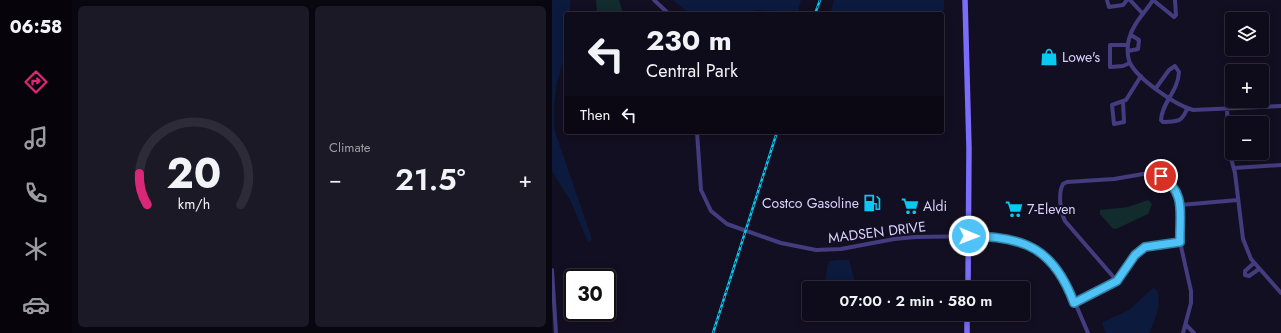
<!DOCTYPE html>
<html lang="en">
<head>
<meta charset="utf-8">
<style>
	body { margin:0; font-family:Jost,sans-serif; background:#1c1927; color:#f1f3f6; height:100vh; display:flex; flex-direction:column; font-size:15px; white-space:nowrap }
	* { box-sizing:border-box; margin:0 }
	p { font-size:13px; color:#9b9ba2 }
	.icon { flex:none; width:22px; height:22px; fill:none; stroke:currentColor; stroke-width:2; stroke-linecap:round; stroke-linejoin:round }
	.map { position:relative; flex:1; overflow:hidden }
	.sheet { display:flex; flex-direction:column; gap:6px; padding:6px; background:#08060e; width:480px }
	.sheet>* { flex:none }
	.top-card { position:absolute; left:12px; top:12px; width:380px; height:122px; border-radius:4px; box-shadow:0 2px 10px #0003,0 0 0 1px #2e2b39; background:#0e0b1a; color:#f1f3f6; overflow:hidden }
	.buttons { position:absolute; left:673px; top:12px; display:grid; gap:8px }
	.buttons a { display:grid; place-items:center; width:44px; height:44px; border-radius:4px; background:#0e0b1a; box-shadow:0 2px 10px #0003,0 0 0 1px #2e2b39; font-size:20px }
	.speed { position:absolute; left:12px; top:269px; display:flex; gap:8px; font-size:20px; font-weight:700; text-align:center }
	.speed>* { display:grid; place-content:center; width:52px; height:52px; border-radius:50%; background:#0e0b1a; box-shadow:0 2px 10px #0003,0 0 0 1px #2e2b39; line-height:1 }
	.speed .limit { border:2px solid #111; border-radius:6px; background:#fff; color:#111 }
	.pin { position:absolute; display:grid; place-items:center; width:34px; height:34px; color:#fff; margin:-17px; border:2px solid #fff; border-radius:50%; box-shadow:0 1px 4px #0007 }
	.me { position:absolute; width:44px; margin:-22px; rotate:91deg; stroke-linejoin:round; filter:drop-shadow(0 0 3px #0008) }
	.turn { display:flex; align-items:center; gap:14px; height:84px; padding:0 16px; font-size:18px }
	.turn .icon { width:52px; height:52px; stroke-width:2.5 }
	.turn b { display:block; font-size:28px; line-height:34px }
	.then { display:flex; align-items:center; height:38px; padding:0 16px; background:#0003; gap:8px; font-size:15px }
	.big { font-size:30px; font-weight:600; line-height:1.1 }
	.sheet .tile { flex:1; display:flex; flex-direction:column; justify-content:center; gap:6px; min-width:0; padding:0 14px; border-radius:6px; background:#1c1927 }
	.sheet .dial { align-items:center; gap:0 }
	.dial svg { height:104px; overflow:visible; fill:none; stroke:#2e2b39; stroke-width:7; stroke-linecap:round; text-anchor:middle }
	.dial text { fill:#f1f3f6; stroke:none }
	.heat { display:flex; justify-content:space-between; align-items:center; font-size:22px; direction:ltr }
	.sheet .tiles { flex:1; display:grid; gap:6px; grid-template-columns:repeat(2,1fr) }
	.trip { position:absolute; left:250px; top:281px; width:228px; height:40px; border-radius:4px; background:#0e0b1a; box-shadow:0 2px 10px #0003,0 0 0 1px #2e2b39; font-weight:600; line-height:40px; text-align:center }
	main { display:flex; flex:1; min-height:0 }
	.tab-bar { display:flex; flex-direction:column; width:72px; justify-content:space-around; align-items:center; background:#06040a; color:#9b9ba2 }
	.tab-bar .icon { width:28px; height:28px }
	.tab-bar .current { color:#db2777 }
	.tab-bar b { font-size:18px; color:#f1f3f6 }
	.map>svg:first-child { display:block }
	.green { fill:#122b2c }
	.water { fill:#0c1a3e }
	.lines { fill:none; stroke-linecap:round; stroke-linejoin:round }
	.street { stroke:#433c7f; stroke-width:4 }
	.secondary { stroke:#7b6df9; stroke-width:5.5 }
	.rail-casing { stroke:#0ac9f1; stroke-width:2.5 }
	.rail { stroke:#130f22; stroke-width:1; stroke-dasharray:3; stroke-linecap:butt }
	.route-casing { stroke:#337fa1; stroke-width:10 }
	.route { stroke:#4fc3f7; stroke-width:7 }
	.labels { text-anchor:middle; stroke-width:4; stroke-linejoin:round; paint-order:stroke }
	.poi-label { font-size:14px; fill:#dad2fd; stroke:#130f22; text-anchor:start }
	.street-label { font-size:14px; fill:#dad2fd; stroke:#130f22 }
</style>
</head>
<body>
<main>
<nav class="tab-bar">
<b>06:58</b>
<svg class="icon current" aria-label="directions" viewBox="0 0 24 24"><path d="M12 3l9 9-9 9-9-9zM9 14v-3h6M13 9l2 2-2 2"/></svg>
<svg class="icon" aria-label="music" viewBox="0 0 24 24"><path d="M9 18V5l10-2v13"/><circle cx="6" cy="18" r="3"/><circle cx="16" cy="16" r="3"/></svg>
<svg class="icon" aria-label="phone" viewBox="0 0 24 24"><path d="M5 4h4l2 5-3 2q2 4 5 5l2-3 5 2v4C11 20 4 13 5 4z"/></svg>
<svg class="icon" aria-label="climate" viewBox="0 0 24 24"><path d="M12 3v18M4 7l16 10M4 17L20 7"/></svg>
<svg class="icon" aria-label="car" viewBox="0 0 24 24"><path d="M5 17H2v-5l4-1 3-4h7l3 4 3 1v5h-3M9 17h6M6 11h13"/><circle cx="7" cy="17" r="2"/><circle cx="17" cy="17" r="2"/></svg>
</nav>
<section class="sheet">
<div class="tiles">
<div class="tile dial"><svg viewBox="0 0 100 80">
<path d="M14 69A42 42 0 1 1 86 69"/>
<path d="M14 69A42 42 0 0 1 8 45" stroke="#db2777"/>
<text x="50" y="56" font-size="32" font-weight="700">20</text>
<text x="50" y="72" font-size="11">km/h</text>
</svg></div>
<div class="tile"><p>Climate</p>
<div class="heat"><a>−</a><b class="big">21.5°</b><a>+</a></div>
</div>
</div>
</section>
<div class="map">
<svg width="729" height="333" viewBox="0 0 729 333">
	<rect width="100%" height="100%" fill="#130f22"/>
	<path class="green" d="M44,0H67L71,14H45Z
		M596,200L600,204L596,214L564,229L560,228L548,214V210L576,207Z"/>
	<path class="water" d="M0,0H18V14H14V51L5,82L2,105V129L38,233L40,240L36,242L18,200L0,171Z
		M121,0H249L245,14H221L217,11L207,10L178,14H138Z
		M282,0H392V10L389,14H280L279,11Z
		M286,260H297L305,288H272L276,264L277,261Z
		M601,288L605,290C610,304 603,320 597,333H554L550,324L551,322L577,310Z"/>
	<g class="lines">
		<path class="street" d="M102,0L117,14
			M555,0L557,7L571,5L575,0
			M578,0L591,14
			M601,0C593,13 581,23 577,39C575,45 575,57 578,63C586,79 623,105 641,110L729,106
			M601,0L622,17L624,15L623,0
			M576,45H558V67L571,66L578,63
			M576,51L586,49L587,40L579,35
			M604,88L617,70L623,66L627,72C626,92 610,102 609,120L611,122C626,121 629,123 635,109
			M571,102L572,122L562,124L560,105L574,100L589,76
			M675,109L677,151L683,173L691,239L699,259L729,293
			M145,132L149,190L159,211L175,224L229,243L264,250L289,249L342,239L363,237L429,236L458,239L469,242L492,255L505,269L516,286L536,333
			M682,168L729,165
			M628,205L686,200
			M702,263L693,271V275L697,276L707,269
			M0,270L4,333
			M565,281L513,221C508,211 506,193 511,184L515,182L562,179L597,173L609,176L621,185L628,199V242L639,291V303L631,333
			M522,303L565,281L583,255L593,247L628,242
			M634,325L642,333"/>
		<path class="secondary" d="M413,0L417,148L416,288
			M415,333V314"/>
		<g class="rail-casing">
			<path id="rail" d="M263,14L268,0
				M161,333L225,132"/>
		</g>
		<use href="#rail" class="rail"/>
	</g>
	<g class="lines">
		<g class="route-casing">
			<path id="route" d="M417,236C473,236 502,249 522,303L565,281L583,255L593,247L628,242C627,215 635,193 609,176"/>
		</g>
		<use href="#route" class="route"/>
	</g>
	<defs>
		<g id="shop-bare" transform="scale(1.38)"><path d="M-5-2.5h2.3a2.7 3.5 0 0 1 5.4 0H5L5.5 6h-11ZM-1.5-2.5h3a1.5 2.3 0 0 0-3 0Z" fill="#0ac9f1" stroke="#130f22" stroke-width="2.5" paint-order="stroke"/></g>
		<g id="fuel-bare" transform="scale(1.38)"><path d="M-5.5-6h7V0h2V4h1.3V-2.5L3-4.5l.8-.8L6-3V5H2.5V1h-1V6h-7ZM-4.2-4.7v3.2H.2V-4.7Z" fill="#0ac9f1" stroke="#130f22" stroke-width="2.5" paint-order="stroke"/></g>
		<g id="supermarket-bare" transform="scale(1.38)"><path d="M-6-5.5h2.5l.6 2H6L4.5 2H-2.5L-4.4-4H-6ZM-1.5 3.2a1.3 1.3 0 1 0 .1 0ZM3 3.2a1.3 1.3 0 1 0 .1 0Z" fill="#0ac9f1" stroke="#130f22" stroke-width="2.5" paint-order="stroke"/></g>
	</defs>
	<g fill-rule="evenodd">
		<use href="#shop-bare" x="497" y="57"/>
		<use href="#fuel-bare" x="320" y="203"/>
		<use href="#supermarket-bare" x="358" y="206"/>
		<use href="#supermarket-bare" x="462" y="209"/>
	</g>
	<g class="labels">
		<g class="poi-label">
			<text x="510" y="62">Lowe's</text>
			<text x="307" y="208" text-anchor="end">Costco Gasoline</text>
			<text x="371" y="211">Aldi</text>
			<text x="475" y="214">7-Eleven</text>
		</g>
		<g class="street-label">
			<text transform="translate(325 232) rotate(-7)" y="5">MADSEN DRIVE</text>
		</g>
	</g>
</svg>
<div class="buttons">
<a><svg class="icon" aria-label="layers" viewBox="0 0 24 24"><path d="M12 4l9 5-9 5-9-5zM3 14l9 5 9-5"/></svg></a>
<a>+</a>
<a>−</a>
</div>
<div class="speed"><div class="limit">30</div></div>
<div class="pin" style="left:609px;top:176px;background:#d93025"><svg class="icon" aria-label="arrive" viewBox="0 0 24 24"><path d="M6 21V4h12l-3 4 3 4H6"/></svg></div>
<svg class="me" style="left:417px;top:236px" viewBox="-20 -20 40 40"><circle r="17" fill="#4fc3f7" stroke="#fff" stroke-width="3"/><path d="M0-11L8 9 0 5-8 9z" fill="#fff"/></svg>
<div class="trip">07:00 · 2 min · 580 m</div>
<div class="top-card">
<div class="turn"><svg class="icon" aria-label="left" viewBox="0 0 24 24"><path d="M17 20v-9H6M10 6l-5 5 5 5"/></svg><div><b>230 m</b>Central Park</div></div>
<div class="then">Then<svg class="icon" aria-label="left" viewBox="0 0 24 24"><path d="M17 20v-9H6M10 6l-5 5 5 5"/></svg></div>
</div>
</div>
</main>
</body>
</html>
